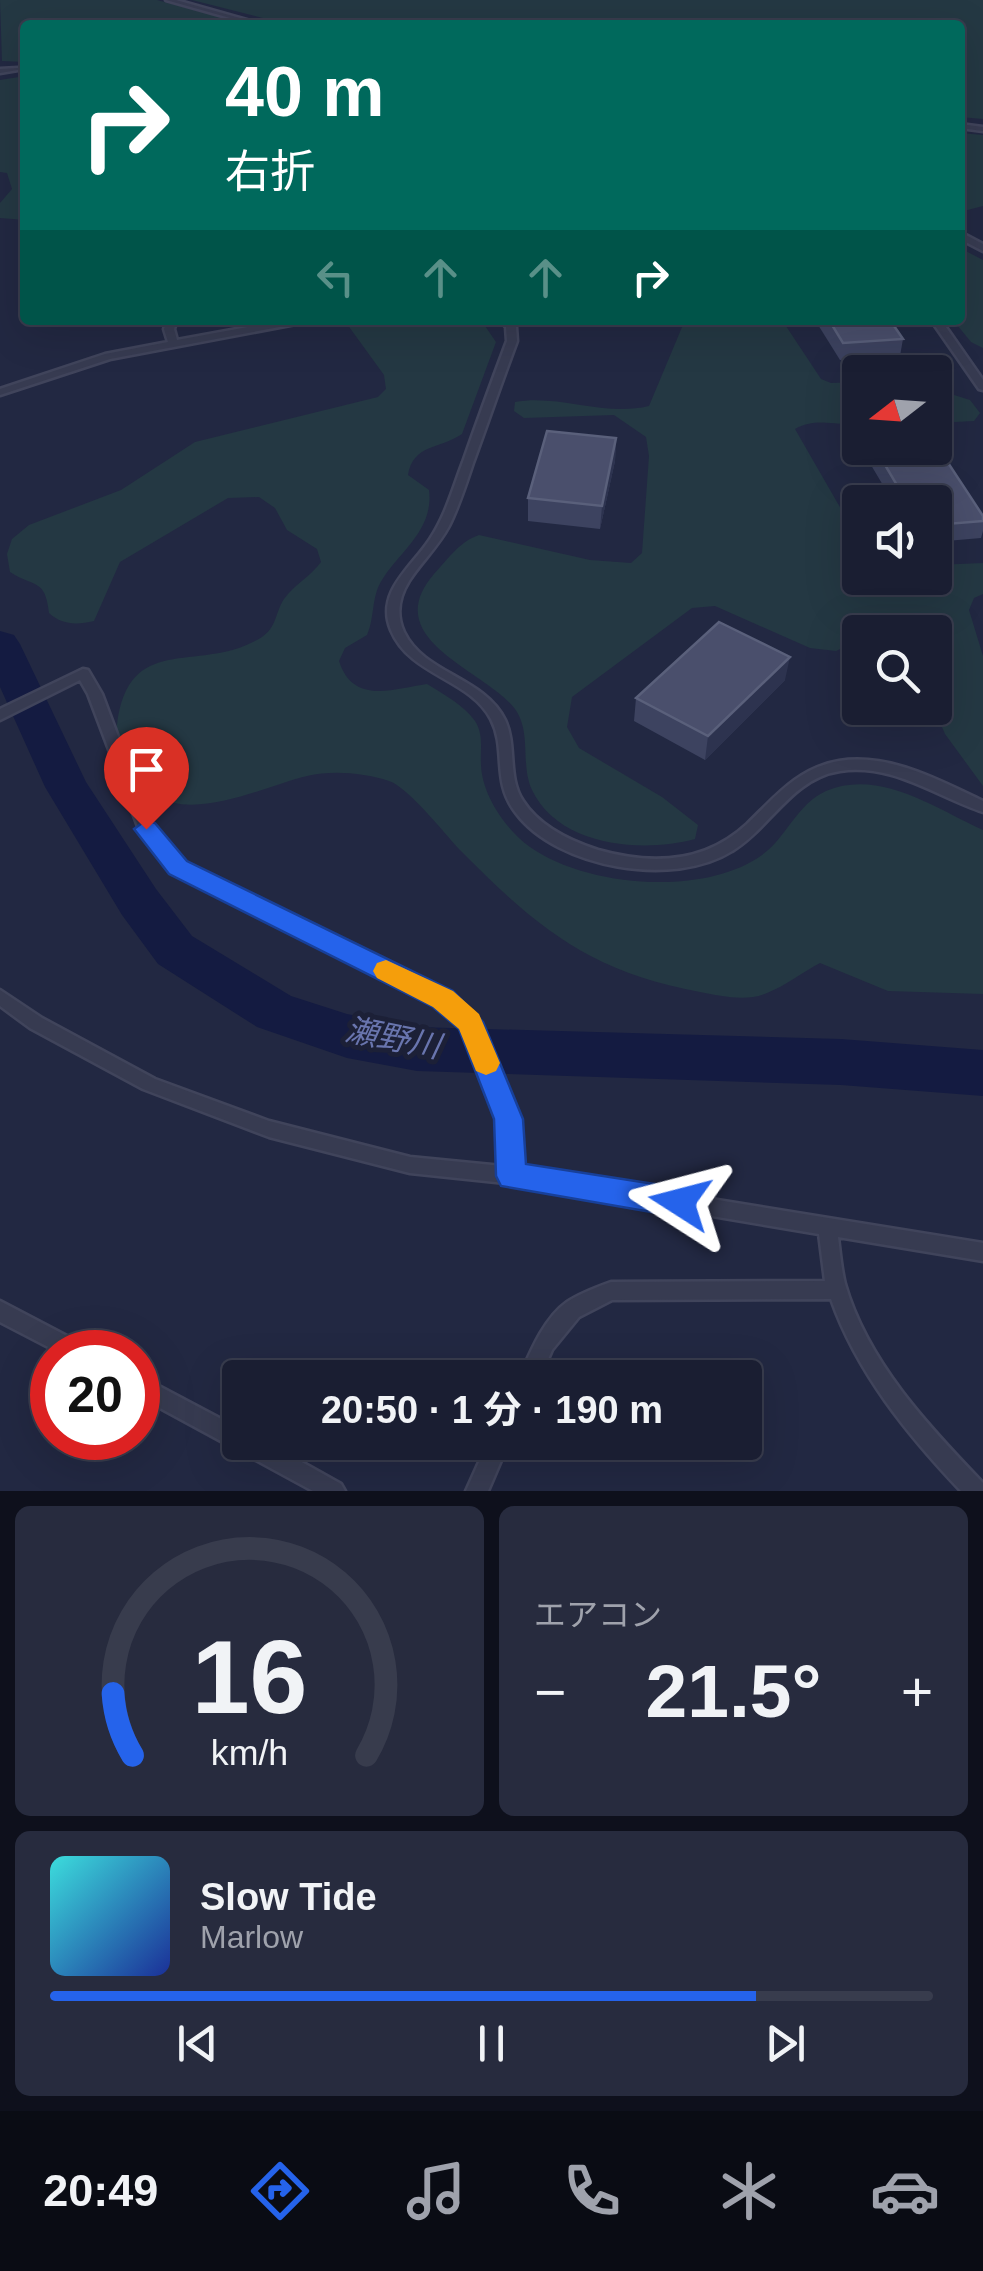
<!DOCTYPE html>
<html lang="ja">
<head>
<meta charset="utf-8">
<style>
	body { margin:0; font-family:Arial,"Noto Sans JP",sans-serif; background:#272b3e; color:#f1f3f6; height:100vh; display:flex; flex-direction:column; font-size:38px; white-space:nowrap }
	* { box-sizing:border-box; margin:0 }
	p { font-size:32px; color:#9fa2ac }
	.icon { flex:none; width:55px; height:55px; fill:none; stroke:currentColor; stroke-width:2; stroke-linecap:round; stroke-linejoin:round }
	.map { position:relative; height:1491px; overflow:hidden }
	.details { display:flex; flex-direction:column; gap:15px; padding:15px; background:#0e101c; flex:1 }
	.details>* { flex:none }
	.top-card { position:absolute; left:20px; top:20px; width:945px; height:305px; border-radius:10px; box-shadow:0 10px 40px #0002,0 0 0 2px #383c4d; background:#00695c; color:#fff; overflow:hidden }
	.needle { width:65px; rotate:253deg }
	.tools { position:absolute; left:842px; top:355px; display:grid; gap:20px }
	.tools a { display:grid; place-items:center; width:110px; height:110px; border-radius:10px; background:#1a1e32; box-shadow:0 10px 40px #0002,0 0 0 2px #383c4d; font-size:50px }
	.speed { position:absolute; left:30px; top:1330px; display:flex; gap:20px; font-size:50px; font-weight:700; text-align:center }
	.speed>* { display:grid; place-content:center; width:130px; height:130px; border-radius:50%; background:#1a1e32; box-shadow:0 10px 40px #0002,0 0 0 2px #383c4d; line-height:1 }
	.speed .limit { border:15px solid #d22; background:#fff; color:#111 }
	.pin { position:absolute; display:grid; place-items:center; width:85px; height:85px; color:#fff; margin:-102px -42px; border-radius:50% 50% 50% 0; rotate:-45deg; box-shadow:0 0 10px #0007 }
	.pin .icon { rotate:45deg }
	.me { position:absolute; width:110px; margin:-55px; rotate:279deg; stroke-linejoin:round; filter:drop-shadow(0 0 8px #0008) }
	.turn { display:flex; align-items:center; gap:35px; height:210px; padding:0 40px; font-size:45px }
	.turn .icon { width:130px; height:130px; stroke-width:2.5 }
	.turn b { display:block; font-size:70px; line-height:85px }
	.lanes { display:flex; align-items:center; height:95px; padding:0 40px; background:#0003; justify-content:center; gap:50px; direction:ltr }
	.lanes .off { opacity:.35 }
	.big { font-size:75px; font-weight:700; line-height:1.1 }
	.details .card { flex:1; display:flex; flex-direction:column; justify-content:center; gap:15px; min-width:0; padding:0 35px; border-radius:15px; background:#272b3e }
	.details .dial { align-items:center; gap:0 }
	.dial svg { height:260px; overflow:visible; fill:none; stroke:#383c4d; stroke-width:7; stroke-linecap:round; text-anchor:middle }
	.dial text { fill:#f1f3f6; stroke:none }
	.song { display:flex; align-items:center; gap:30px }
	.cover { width:120px; height:120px; border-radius:15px; background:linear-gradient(135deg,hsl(180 70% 55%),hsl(230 70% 35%)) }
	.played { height:10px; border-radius:5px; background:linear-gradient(90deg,#2563eb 80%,#383c4d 80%) }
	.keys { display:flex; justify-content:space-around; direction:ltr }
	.heat { display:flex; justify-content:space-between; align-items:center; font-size:55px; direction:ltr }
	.details .tiles { flex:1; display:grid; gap:15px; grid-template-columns:1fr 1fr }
	.card:last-child { grid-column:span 2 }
	.trip { position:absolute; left:222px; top:1360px; width:540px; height:100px; border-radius:10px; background:#1a1e32; box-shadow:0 10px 40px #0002,0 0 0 2px #383c4d; font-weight:700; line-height:100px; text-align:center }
	.menu { display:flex; height:160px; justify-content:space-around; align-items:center; background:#0a0c14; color:#9fa2ac }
	.menu .icon { width:70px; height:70px }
	.menu .on { color:#2563eb }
	.menu b { font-size:45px; color:#f1f3f6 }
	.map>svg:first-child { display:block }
	.green { fill:#243843 }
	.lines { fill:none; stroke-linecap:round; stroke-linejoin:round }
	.river { fill:#141b41; fill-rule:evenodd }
	.service-casing { stroke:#40445b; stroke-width:5 }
	.service { fill:#373b51; fill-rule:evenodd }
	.wall { fill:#3d4360 }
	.shaded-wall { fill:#2d334f }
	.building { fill:#4a4f6c; stroke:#5a607b; stroke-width:2.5 }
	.route { fill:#2563eb; stroke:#184099; stroke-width:2.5 }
	.slow { fill:#f59e0b }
	.labels { text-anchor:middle; stroke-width:10; stroke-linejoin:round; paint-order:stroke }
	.water-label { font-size:32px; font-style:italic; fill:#6975ae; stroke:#1c2037 }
</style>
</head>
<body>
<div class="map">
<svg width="983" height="1491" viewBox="0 0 983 1491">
	<rect width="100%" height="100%" fill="#222842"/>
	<path class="green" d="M0,0H157L250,25H25V62L2,61Z
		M192,0H983V119L960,117V25H290Z
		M25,76V220L0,218V203L12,189L7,173L0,172V80Z
		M960,133L983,135V206L960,212Z
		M960,248L983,260V348L971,342L953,320H960Z
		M349,320H481L496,342L462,434C440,449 413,444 408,475L429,490C434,530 400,551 382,580C371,597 375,617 367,635L345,648L339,661C353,705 393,689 427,684C443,694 464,705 475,721C484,735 480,749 481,765C482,795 506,830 530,847C586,887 704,897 762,855C786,838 797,804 826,791C879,768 937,809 983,830V994L888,991L820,963C803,972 785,986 767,993C746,1002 722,996 700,992C589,971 537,928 459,849C444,833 408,787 389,781C364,773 333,770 307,776C250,790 159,841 128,760C124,750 115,736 117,725C129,629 201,676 262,637C277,627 275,613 284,599C294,585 311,576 321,562L317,549L287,530L275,508L259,497L228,498L120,562L94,621C77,625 62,625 49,613C45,578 35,588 10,572L7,554L12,539L29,525L121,490L195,442L378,397L386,389L384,375L347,324Z
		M685,320H782L821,379L831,383L860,382V425C838,425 814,417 795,429L860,542V578H935V565L983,563V594L974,598L969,610L983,656V786L945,734L934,708L935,632H860V639L836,651L810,648L715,606L692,608L572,697L567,727L579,748L662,797L698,825L695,839C643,853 559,847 532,790C520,764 532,733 515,709C486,670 377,640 434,574C449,558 459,542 479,535L590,560L631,563L642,553L649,456L646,437L614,415L524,418L514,411L515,402C559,394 604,417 649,406Z
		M935,389L970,400L980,413L974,421L935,423Z"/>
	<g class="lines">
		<path class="river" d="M0,631L14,635L20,644L86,782L156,889L192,936L291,996L347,1014L417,1027L841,1039L983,1050V1096L841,1085L417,1071L347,1058L257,1027L158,964L122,915L45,787L0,687Z"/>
		<g class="service-casing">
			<path id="service" d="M166,0H176L265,25H255Z
				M18,68V70L0,73V69Z
				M960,124L983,127V131L960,128Z
				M960,232L983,244V251L960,239Z
				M167,320H177L174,329L177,340L286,320H306L301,323L110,359L0,395V389L105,354L168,342L164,329Z
				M500,320H510L516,327L517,341C502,381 488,422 473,463C466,484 459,506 449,526C438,547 421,562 409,581C399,597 396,615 404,632C424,674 484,677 505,720C517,746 507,777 523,801C539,826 570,841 598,850C651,865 704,864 747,824C775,797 798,768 839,761C890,753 938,780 983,801V812C935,796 893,763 840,771C792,778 770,828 732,851C674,888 557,868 516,813C491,781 507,750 491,719C469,678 410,676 391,630C375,592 412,567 430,539C446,515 453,488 463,462C477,422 492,381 507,341L506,327Z
				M931,320H941L983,380V390L979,389Z
				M83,669L88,670L102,694L152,827L183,864L449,994L476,1017L478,1022L518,1119L520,1168L983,1243V1261L838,1237C840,1253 841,1268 845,1284C867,1361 928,1426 983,1483V1491H961C908,1435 857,1373 831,1299L612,1300L579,1317L552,1350L540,1378H519C530,1353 544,1318 567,1302C579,1294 597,1287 611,1282L825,1281L819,1234L534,1186L410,1173L269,1137L143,1089L30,1028L0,1006V990L42,1018L155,1079L269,1121L410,1157L502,1166L500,1119L463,1026L437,1004L173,872L139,829L88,694L80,680L0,720V709Z
				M0,1301L84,1345L87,1352H58L0,1322Z
				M138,1375L240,1429V1442H266L341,1484L345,1491H313L138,1396Z
				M488,1442H509L488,1491H466Z"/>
		</g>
		<use href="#service" class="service"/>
	</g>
	<path class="wall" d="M815,320H890L903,339L900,356L840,360Z
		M616,438L615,461L600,529L528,521V498Z
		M871,448H935L983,516V531L981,538L935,542V502H893L868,460Z
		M785,680L705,760L634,721L636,698Z"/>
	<path class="shaded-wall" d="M616,438L615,461L600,529L602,506Z
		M790,657L785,680L705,760L708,736Z"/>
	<path class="building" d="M829,320H890L903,339L843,343Z
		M547,431L616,438L602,506L528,498Z
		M935,443L983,516V521L935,525V502H901L897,497H904L875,448H935Z
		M719,622L790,657L708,736L636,698Z"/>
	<path class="route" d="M146,820L155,823L187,861L453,991L483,1022L523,1119L526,1164L680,1188L691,1192L695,1202L691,1213L680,1217L501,1186L496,1176L494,1119L459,1029L433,1007L169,874L134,829Z"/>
	<path class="slow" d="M386,960L453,991L479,1014L500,1063L496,1071L486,1075L476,1071L459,1029L433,1007L377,978L373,971L377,963Z"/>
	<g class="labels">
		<g class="water-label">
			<text transform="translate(393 1038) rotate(11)" y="11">瀬野川</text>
		</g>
	</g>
</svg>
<div class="tools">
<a><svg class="needle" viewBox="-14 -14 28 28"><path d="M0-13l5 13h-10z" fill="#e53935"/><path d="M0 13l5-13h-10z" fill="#9fa2ac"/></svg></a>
<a><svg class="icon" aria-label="sound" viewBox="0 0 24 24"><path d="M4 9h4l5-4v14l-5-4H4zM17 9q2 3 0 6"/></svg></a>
<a><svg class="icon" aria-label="search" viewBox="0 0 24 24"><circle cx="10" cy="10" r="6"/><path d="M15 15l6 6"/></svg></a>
</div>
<div class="speed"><div class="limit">20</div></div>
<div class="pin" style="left:146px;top:829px;background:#d93025"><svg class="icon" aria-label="arrive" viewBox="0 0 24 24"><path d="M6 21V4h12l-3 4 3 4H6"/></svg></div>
<svg class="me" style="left:680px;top:1202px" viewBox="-20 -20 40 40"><path d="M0-17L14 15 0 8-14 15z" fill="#2563eb" stroke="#fff" stroke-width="4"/></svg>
<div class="trip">20:50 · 1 分 · 190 m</div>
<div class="top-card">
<div class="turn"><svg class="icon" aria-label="right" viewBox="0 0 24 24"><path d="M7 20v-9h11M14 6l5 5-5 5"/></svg><div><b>40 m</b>右折</div></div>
<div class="lanes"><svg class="icon off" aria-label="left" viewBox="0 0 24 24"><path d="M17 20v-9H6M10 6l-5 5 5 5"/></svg><svg class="icon off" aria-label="ahead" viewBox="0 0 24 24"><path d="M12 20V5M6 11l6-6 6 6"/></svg><svg class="icon off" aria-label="ahead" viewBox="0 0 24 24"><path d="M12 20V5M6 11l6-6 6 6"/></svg><svg class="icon" aria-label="right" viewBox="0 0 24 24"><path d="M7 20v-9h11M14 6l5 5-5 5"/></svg></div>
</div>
</div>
<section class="details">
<div class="tiles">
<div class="card dial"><svg viewBox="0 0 100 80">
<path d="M14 69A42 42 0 1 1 86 69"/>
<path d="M14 69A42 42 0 0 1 8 50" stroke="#2563eb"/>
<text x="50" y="56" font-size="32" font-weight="700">16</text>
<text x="50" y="72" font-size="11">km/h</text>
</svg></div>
<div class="card"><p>エアコン</p>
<div class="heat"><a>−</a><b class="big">21.5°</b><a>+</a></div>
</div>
<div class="card">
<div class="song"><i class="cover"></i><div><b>Slow Tide</b><p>Marlow</p></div></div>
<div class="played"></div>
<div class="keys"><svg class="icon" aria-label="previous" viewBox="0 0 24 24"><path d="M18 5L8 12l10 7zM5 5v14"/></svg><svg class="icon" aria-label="pause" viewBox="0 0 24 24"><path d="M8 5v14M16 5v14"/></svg><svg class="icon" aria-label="next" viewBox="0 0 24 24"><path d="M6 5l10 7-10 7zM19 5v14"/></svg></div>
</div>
</div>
</section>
<nav class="menu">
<b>20:49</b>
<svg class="icon on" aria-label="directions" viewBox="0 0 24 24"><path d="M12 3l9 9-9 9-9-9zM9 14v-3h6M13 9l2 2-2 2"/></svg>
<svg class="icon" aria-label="music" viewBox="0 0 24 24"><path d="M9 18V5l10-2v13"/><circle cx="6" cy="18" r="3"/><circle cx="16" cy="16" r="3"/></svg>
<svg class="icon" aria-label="phone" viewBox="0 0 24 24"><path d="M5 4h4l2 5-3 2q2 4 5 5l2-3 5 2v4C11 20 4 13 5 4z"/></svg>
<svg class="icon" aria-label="climate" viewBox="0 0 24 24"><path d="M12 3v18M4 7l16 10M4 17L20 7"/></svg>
<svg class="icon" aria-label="car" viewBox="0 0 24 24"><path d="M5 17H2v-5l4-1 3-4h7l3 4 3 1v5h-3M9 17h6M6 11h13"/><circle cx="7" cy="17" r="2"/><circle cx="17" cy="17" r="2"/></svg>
</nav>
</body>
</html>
